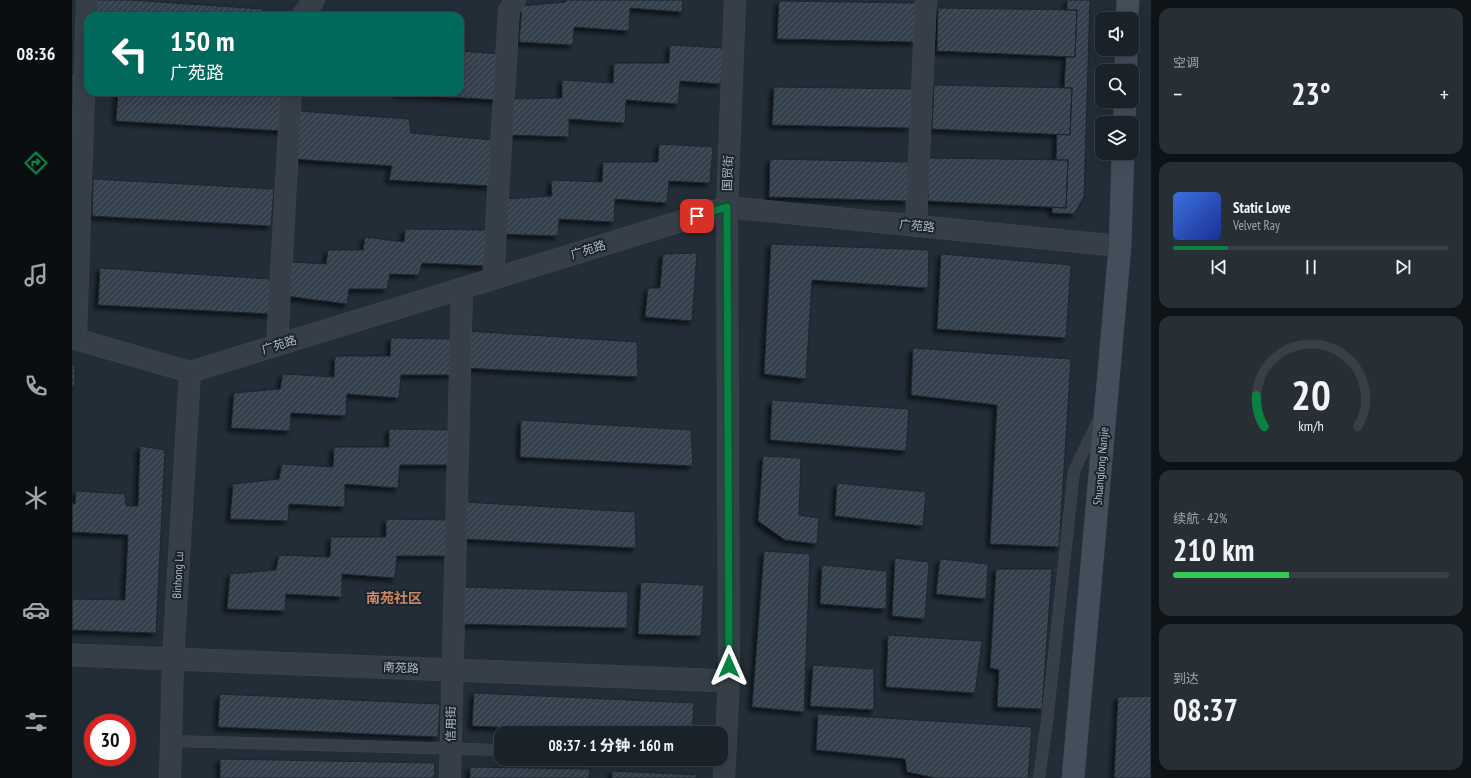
<!DOCTYPE html>
<html lang="zh">
<head>
<meta charset="utf-8">
<style>
	body { margin:0; font-family:"PT Sans Narrow","Noto Sans SC",sans-serif; background:#272f35; color:#f1f3f6; height:100vh; display:flex; flex-direction:column; font-size:15px; white-space:nowrap }
	* { box-sizing:border-box; margin:0 }
	p { font-size:13px; color:#9fa4a8 }
	.icon { flex:none; width:22px; height:22px; fill:none; stroke:currentColor; stroke-width:2; stroke-linecap:round; stroke-linejoin:round }
	.map { position:relative; flex:1; overflow:hidden }
	.details { display:flex; flex-direction:column; gap:8px; padding:8px; background:#0e1317; width:320px }
	.details>* { flex:none }
	.guide { position:absolute; left:12px; top:12px; width:380px; height:84px; border-radius:12px; box-shadow:0 4px 16px #0002,0 0 0 1px #383f46; background:#00695c; color:#fff; overflow:hidden }
	.fabs { position:absolute; left:1023px; top:12px; display:grid; gap:8px }
	.fabs a { display:grid; place-items:center; width:44px; height:44px; border-radius:8px; background:#1a2229; box-shadow:0 4px 16px #0002,0 0 0 1px #383f46; font-size:20px }
	.speed { position:absolute; left:12px; top:714px; display:flex; gap:8px; font-size:20px; font-weight:700; text-align:center }
	.speed>* { display:grid; place-content:center; width:52px; height:52px; border-radius:50%; background:#1a2229; box-shadow:0 4px 16px #0002,0 0 0 1px #383f46; line-height:1 }
	.speed .limit { border:6px solid #d22; background:#fff; color:#111 }
	.pin { position:absolute; display:grid; place-items:center; width:34px; height:34px; color:#fff; margin:-17px; border-radius:8px; box-shadow:0 2px 6px #0006 }
	.me { position:absolute; width:44px; margin:-22px; rotate:0deg; stroke-linejoin:round; filter:drop-shadow(0 0 3px #0008) }
	.turn { display:flex; align-items:center; gap:14px; height:84px; padding:0 20px; font-size:18px }
	.turn .icon { width:52px; height:52px; stroke-width:2.5 }
	.turn b { display:block; font-size:28px; line-height:34px }
	.big { font-size:30px; font-weight:800; line-height:1.1 }
	.details .card { flex:1; display:flex; flex-direction:column; justify-content:center; gap:6px; min-width:0; padding:0 14px; border-radius:12px; background:#272f35 }
	.details .dial { align-items:center; gap:0 }
	.dial svg { height:104px; overflow:visible; fill:none; stroke:#383f46; stroke-width:7; stroke-linecap:round; text-anchor:middle }
	.dial text { fill:#f1f3f6; stroke:none }
	.song { display:flex; align-items:center; gap:12px }
	.cover { width:48px; height:48px; border-radius:6px; background:linear-gradient(135deg,hsl(220 70% 55%),hsl(230 70% 35%)) }
	.played { height:4px; border-radius:2px; background:linear-gradient(90deg,#0b8043 20%,#383f46 20%) }
	.keys { display:flex; justify-content:space-around; direction:ltr }
	.heat { display:flex; justify-content:space-between; align-items:center; font-size:22px; direction:ltr }
	.charge { height:6px; border-radius:3px; background:linear-gradient(90deg,#34c759 42%,#383f46 0) }
	.trip { position:absolute; left:422px; top:726px; width:234px; height:40px; border-radius:12px; background:#1a2229; box-shadow:0 4px 16px #0002,0 0 0 1px #383f46; font-weight:800; line-height:40px; text-align:center }
	main { display:flex; flex:1; min-height:0 }
	.menu { display:flex; flex-direction:column; width:72px; justify-content:space-around; align-items:center; background:#0a0e10; color:#9fa4a8 }
	.menu .icon { width:28px; height:28px }
	.menu .active { color:#0b8043 }
	.menu b { font-size:18px; color:#f1f3f6 }
	.map>svg:first-child { display:block }
	.building { fill:url(#building-hatch); stroke:#1d262e; filter:url(#shadow) }
	.lines { fill:none; stroke-linecap:round; stroke-linejoin:round }
	.service-casing { stroke:#3f4851; stroke-width:12 }
	.minor-casing { stroke:#3f4851; stroke-width:22 }
	.tertiary-casing { stroke:#3f4851; stroke-width:23 }
	.secondary-casing { stroke:#3f4851; stroke-width:23 }
	.service { stroke:#363f48; stroke-width:11 }
	.minor { stroke:#363f48; stroke-width:21 }
	.tertiary { stroke:#363f48; stroke-width:22 }
	.secondary { stroke:#444e5b; stroke-width:22 }
	.route-casing { stroke:#07532c; stroke-width:10 }
	.route { stroke:#0b8043; stroke-width:7 }
	.labels { text-anchor:middle; stroke-width:4; stroke-linejoin:round; paint-order:stroke }
	.street-label { font-size:12px; fill:#b0bac4; stroke:#1b242c }
	.quarter-label { font-size:14px; font-weight:bold; fill:#cc8863; stroke:#1b242c }
</style>
</head>
<body>
<main>
<nav class="menu">
<b>08:36</b>
<svg class="icon active" aria-label="directions" viewBox="0 0 24 24"><path d="M12 3l9 9-9 9-9-9zM9 14v-3h6M13 9l2 2-2 2"/></svg>
<svg class="icon" aria-label="music" viewBox="0 0 24 24"><path d="M9 18V5l10-2v13"/><circle cx="6" cy="18" r="3"/><circle cx="16" cy="16" r="3"/></svg>
<svg class="icon" aria-label="phone" viewBox="0 0 24 24"><path d="M5 4h4l2 5-3 2q2 4 5 5l2-3 5 2v4C11 20 4 13 5 4z"/></svg>
<svg class="icon" aria-label="climate" viewBox="0 0 24 24"><path d="M12 3v18M4 7l16 10M4 17L20 7"/></svg>
<svg class="icon" aria-label="car" viewBox="0 0 24 24"><path d="M5 17H2v-5l4-1 3-4h7l3 4 3 1v5h-3M9 17h6M6 11h13"/><circle cx="7" cy="17" r="2"/><circle cx="17" cy="17" r="2"/></svg>
<svg class="icon" aria-label="filters" viewBox="0 0 24 24"><path d="M4 7h16M4 17h16"/><circle cx="9" cy="7" r="2"/><circle cx="15" cy="17" r="2"/></svg>
</nav>
<div class="map">
<svg width="1079" height="778" viewBox="0 0 1079 778">
	<defs>
		<pattern id="building-hatch" width="6" height="6" patternUnits="userSpaceOnUse"><rect width="6" height="6" fill="#34414e"/><path d="M-1 1l2-2M0 6l6-6M5 7l2-2" fill="none" stroke="#4f5a66"/></pattern>
		<filter id="shadow"><feDropShadow dx="-3.5" dy="3.5" stdDeviation="2" flood-color="#0009"/></filter>
	</defs>
	<rect width="100%" height="100%" fill="#222d37"/>
	<path class="building" d="M21,0H58L191,9V16H20Z
		M494,0H611L610,12L558,8L557,31L502,27L501,45L447,42L450,6L494,2Z
		M995,0H1018L1012,197L1002,214L980,213V207L994,208L996,160H984L985,134L998,135L1000,88H992L994,57H1003L1005,10H995Z
		M707,1L845,3L843,42L705,39Z
		M866,8L1005,10L1003,57L865,51Z
		M598,45L651,48L649,84L608,81L606,104L554,100L553,123L497,119V137L438,135L441,99L490,98V80L541,83L542,63H597Z
		M388,51L430,54L427,100L325,94L326,92H388Z
		M0,74H4L1,127H0Z
		M862,85L1000,88L998,135L860,129Z
		M702,87L841,89L838,128L700,125Z
		M46,92H154L213,96L211,131L44,121Z
		M226,111L337,119L339,133L422,140L419,186L317,180L320,166L221,159Z
		M587,144L641,147L638,183L597,181L595,203L543,199L542,222L487,219L486,236L427,234L430,199L480,196L479,180L530,182L531,162H586Z
		M857,158L996,160L994,208L856,201Z
		M698,159L837,162L835,201L697,197Z
		M21,179L202,189L199,226L20,216Z
		M333,229L416,230L414,266L350,263L347,275L318,274L315,289H277L275,304L214,296L219,262L254,264L256,250H291L293,237L332,242Z
		M699,244L857,250L856,288L740,280L734,379L692,374Z
		M625,253L620,321L573,317L576,288H588L591,254Z
		M869,254L999,265L994,338L865,329Z
		M28,268L198,279L199,314L26,305Z
		M395,331L565,342L566,377L393,368Z
		M319,338L382,339L381,375H329L327,398L275,394L274,416L219,413L218,431L159,428L162,393L208,389L211,374L262,377L263,356H318Z
		M841,348L999,359L987,547L918,544L925,405L839,395Z
		M0,365H3V387H0Z
		M700,400L837,409L834,451L698,440Z
		M449,420L619,430L621,466L448,457Z
		M317,429L380,430L379,465H328L326,488L273,484V507L217,504L216,521L158,519L161,484L207,479L210,464L261,467L262,447H317Z
		M68,446L93,450L84,633L0,630V599L53,600L56,535L0,532V503L3,504L4,491L53,494L54,506H66Z
		M691,456L729,458L727,515L747,518L745,544L713,540L686,521Z
		M765,483L854,492L851,526L763,516Z
		M393,502L563,512L564,548L391,539Z
		M314,519L377,520L376,556H325L323,578L270,574V597L214,594L213,611L155,609L158,574L204,570L207,555L258,557L259,537H314Z
		M692,551L738,554L732,712L680,707Z
		M823,558L857,562L853,619L820,616Z
		M868,559L916,564L914,599L864,594Z
		M750,565L815,571L814,609L748,604Z
		M924,569H980L970,709L925,707L927,670L918,668Z
		M569,582L632,585L629,636L566,634Z
		M390,587L556,592L555,628L388,624Z
		M816,635L910,641L903,693L814,687Z
		M741,665L802,669V710L738,706Z
		M402,693L622,703L620,733H558L400,726Z
		M148,694L368,704L366,737L146,727Z
		M1079,696V778H1042L1046,697Z
		M746,714L960,727L956,778H864L835,772L833,759L744,750Z
		M148,759L363,763L362,778H148Z
		M398,767L518,769L517,778H398Z
		M540,771L625,775V778H540Z"/>
	<g class="lines">
		<g class="service-casing">
			<path id="service" d="M99,741L429,750
				M967,778L975,721L1002,471L1027,419"/>
		</g>
		<g class="minor-casing">
			<path id="minor" d="M230,16L242,0
				M844,226L854,0
				M421,279L437,11L443,0
				M0,338L118,372L655,207L1048,246
				M4,338L15,0
				M205,345L219,92
				M98,778L101,659L118,372
				M378,778L390,288
				M652,778L657,681L655,207L663,0"/>
		</g>
		<g class="tertiary-casing">
			<path id="tertiary" d="M0,655L657,681"/>
		</g>
		<g class="secondary-casing">
			<path id="secondary" d="M1055,19L1056,0
				M1054,71V49
				M1052,123L1053,101
				M1001,778L1048,246L1051,153"/>
		</g>
		<use href="#service" class="service"/>
		<use href="#minor" class="minor"/>
		<use href="#tertiary" class="tertiary"/>
		<use href="#secondary" class="secondary"/>
	</g>
	<g class="lines">
		<g class="route-casing">
			<path id="route" d="M625,216L655,207L657,666"/>
		</g>
		<use href="#route" class="route"/>
	</g>
	<g class="labels">
		<g class="street-label">
			<text transform="translate(656 173) rotate(-88)" y="4">国贸街</text>
			<text transform="translate(845 226) rotate(6)" y="4">广苑路</text>
			<text transform="translate(516 250) rotate(-17)" y="4">广苑路</text>
			<text transform="translate(207 345) rotate(-17)" y="4">广苑路</text>
			<text transform="translate(1029 466) rotate(-85)" y="4">Shuanglong Nanjie</text>
			<text transform="translate(106 575) rotate(-87)" y="4">Binhong Lu</text>
			<text transform="translate(329 668) rotate(2)" y="4">南苑路</text>
			<text transform="translate(379 724) rotate(-89)" y="4">信用街</text>
		</g>
		<g class="quarter-label">
			<text x="322" y="603">南苑社区</text>
		</g>
	</g>
</svg>
<div class="fabs">
<a><svg class="icon" aria-label="sound" viewBox="0 0 24 24"><path d="M4 9h4l5-4v14l-5-4H4zM17 9q2 3 0 6"/></svg></a>
<a><svg class="icon" aria-label="search" viewBox="0 0 24 24"><circle cx="10" cy="10" r="6"/><path d="M15 15l6 6"/></svg></a>
<a><svg class="icon" aria-label="layers" viewBox="0 0 24 24"><path d="M12 4l9 5-9 5-9-5zM3 14l9 5 9-5"/></svg></a>
</div>
<div class="speed"><div class="limit">30</div></div>
<div class="pin" style="left:625px;top:216px;background:#d93025"><svg class="icon" aria-label="arrive" viewBox="0 0 24 24"><path d="M6 21V4h12l-3 4 3 4H6"/></svg></div>
<svg class="me" style="left:657px;top:666px" viewBox="-20 -20 40 40"><path d="M0-17L14 15 0 8-14 15z" fill="#0b8043" stroke="#fff" stroke-width="4"/></svg>
<div class="trip">08:37 · 1 分钟 · 160 m</div>
<div class="guide">
<div class="turn"><svg class="icon" aria-label="left" viewBox="0 0 24 24"><path d="M17 20v-9H6M10 6l-5 5 5 5"/></svg><div><b>150 m</b>广苑路</div></div>
</div>
</div>
<section class="details">
<div class="card"><p>空调</p>
<div class="heat"><a>−</a><b class="big">23°</b><a>+</a></div>
</div>
<div class="card">
<div class="song"><i class="cover"></i><div><b>Static Love</b><p>Velvet Ray</p></div></div>
<div class="played"></div>
<div class="keys"><svg class="icon" aria-label="previous" viewBox="0 0 24 24"><path d="M18 5L8 12l10 7zM5 5v14"/></svg><svg class="icon" aria-label="pause" viewBox="0 0 24 24"><path d="M8 5v14M16 5v14"/></svg><svg class="icon" aria-label="next" viewBox="0 0 24 24"><path d="M6 5l10 7-10 7zM19 5v14"/></svg></div>
</div>
<div class="card dial"><svg viewBox="0 0 100 80">
<path d="M14 69A42 42 0 1 1 86 69"/>
<path d="M14 69A42 42 0 0 1 8 45" stroke="#0b8043"/>
<text x="50" y="56" font-size="32" font-weight="700">20</text>
<text x="50" y="72" font-size="11">km/h</text>
</svg></div>
<div class="card"><p>续航 · 42%</p><b class="big">210 km</b><div class="charge"></div></div>
<div class="card"><p>到达</p><b class="big">08:37</b></div>
</section>
</main>
</body>
</html>
